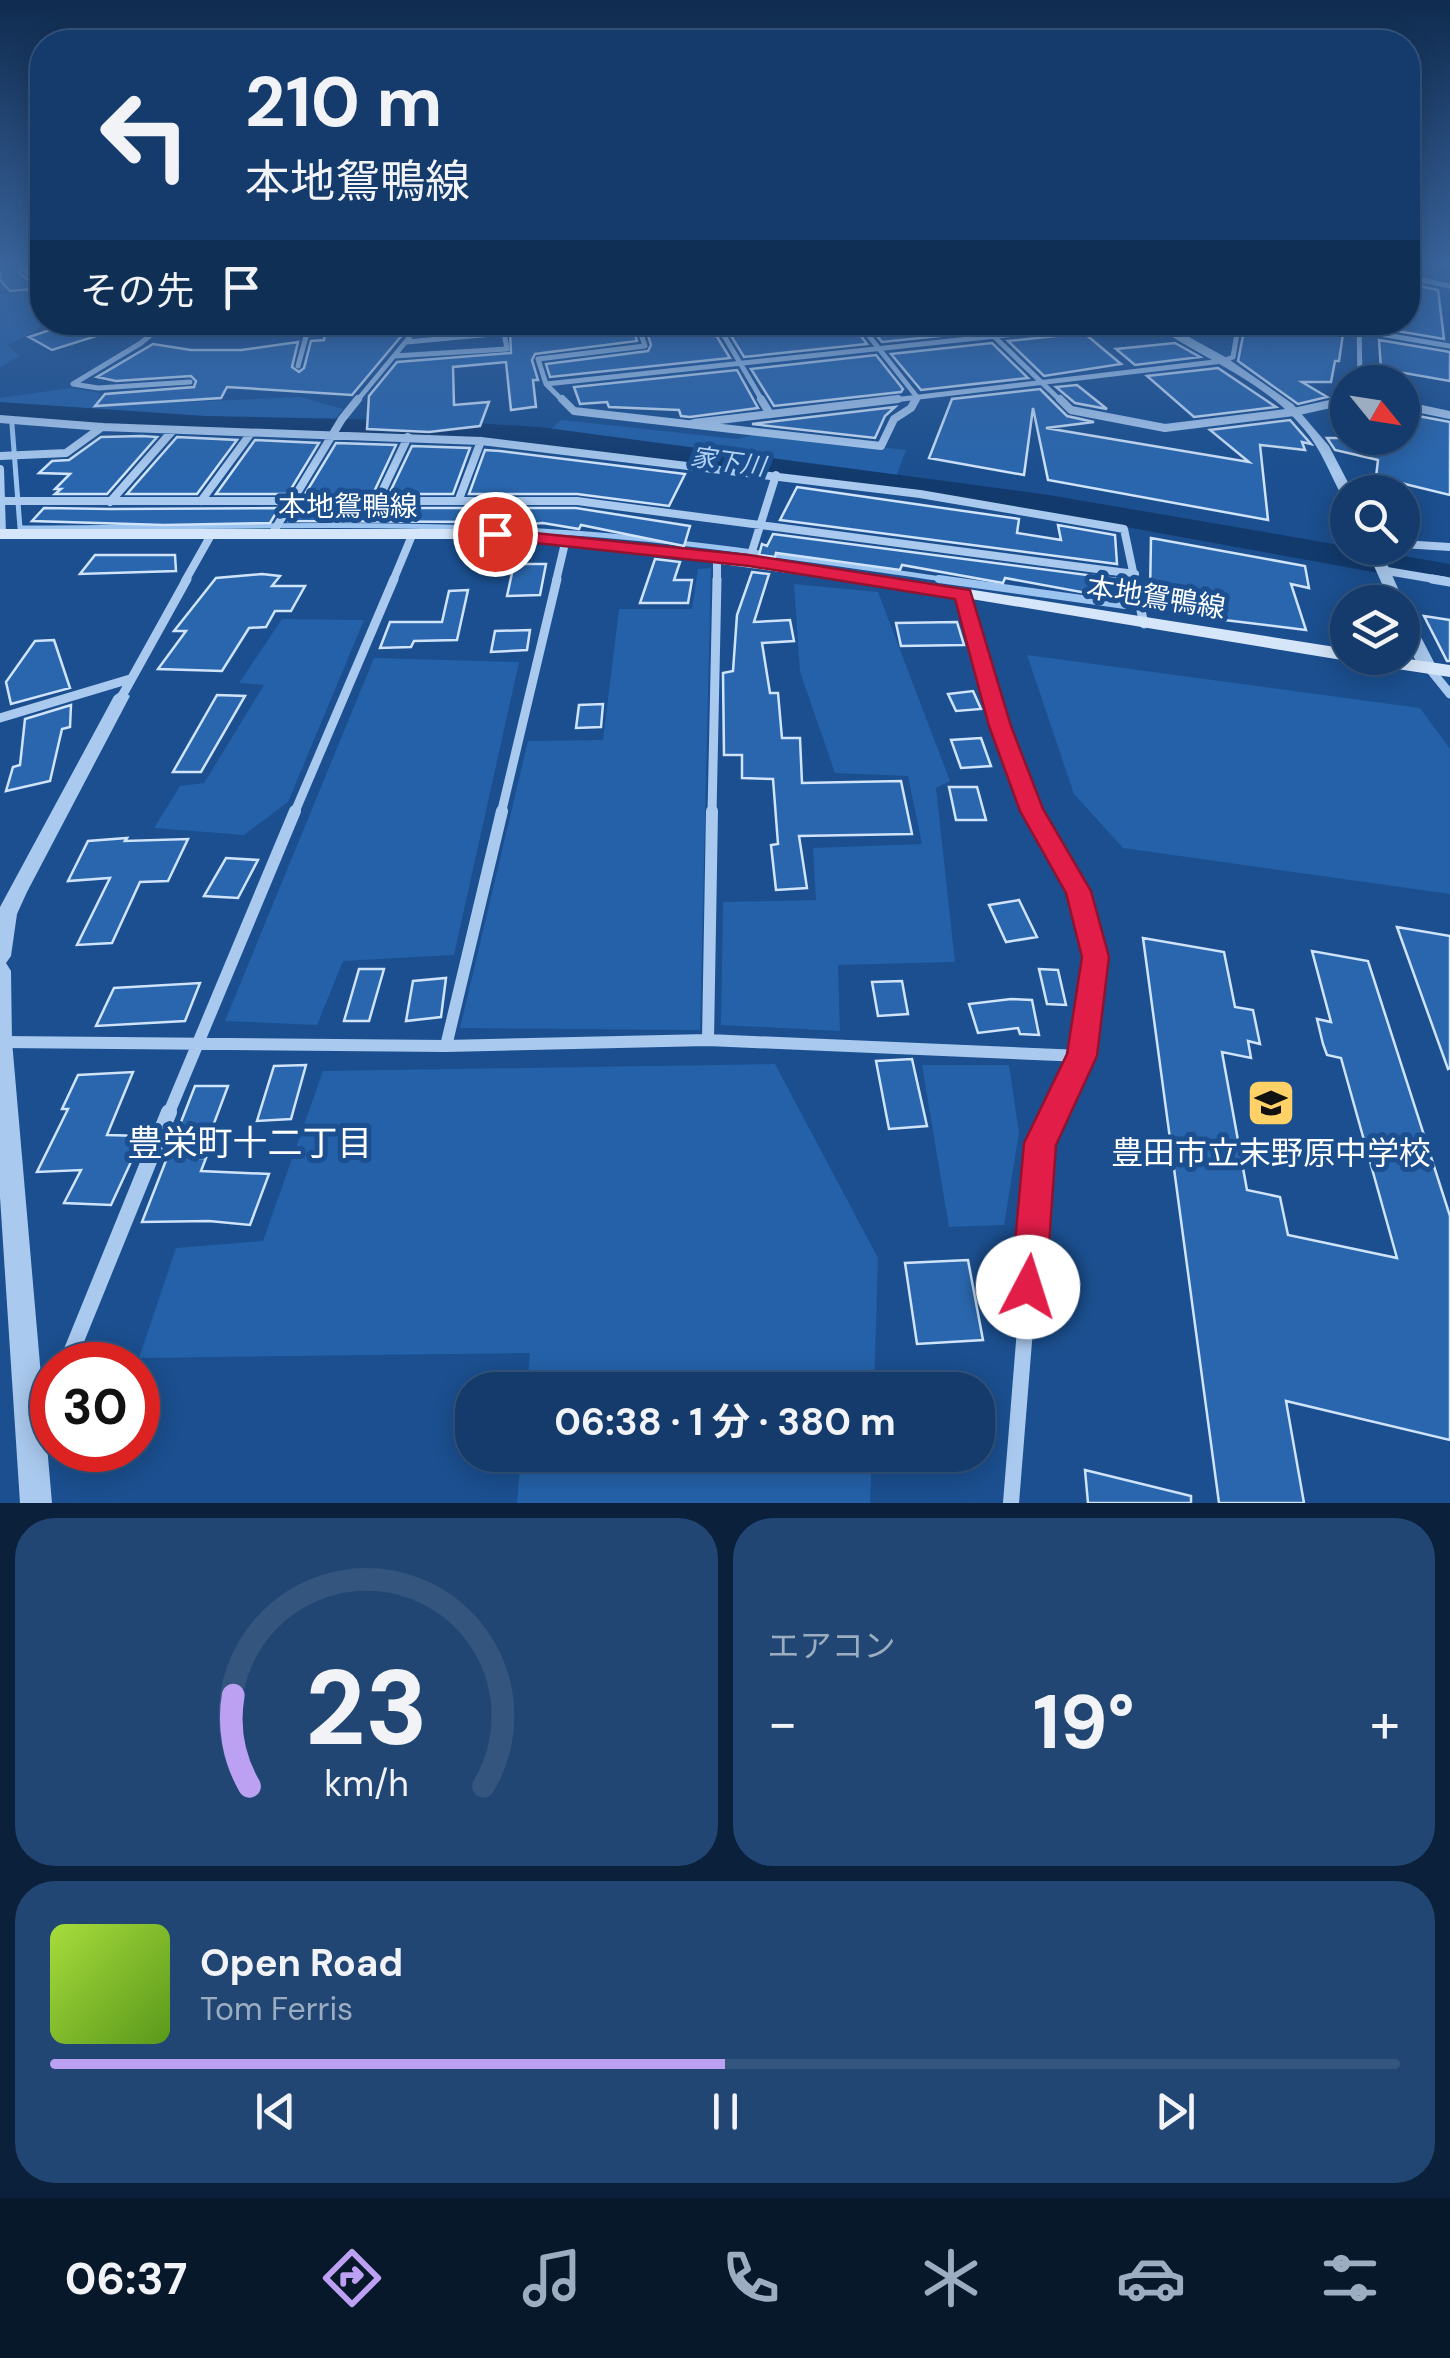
<!DOCTYPE html>
<html lang="ja">
<head>
<meta charset="utf-8">
<style>
	body { margin:0; font-family:"DM Sans","Noto Sans JP",sans-serif; background:#214673; color:#f1f3f6; height:100vh; display:flex; flex-direction:column; font-size:38px; white-space:nowrap }
	* { box-sizing:border-box; margin:0 }
	p { font-size:32px; color:#9dadc1 }
	.icon { flex:none; width:55px; height:55px; fill:none; stroke:currentColor; stroke-width:2; stroke-linecap:round; stroke-linejoin:round }
	.map { position:relative; height:1503px; overflow:hidden }
	.drawer { display:flex; flex-direction:column; gap:15px; padding:15px; background:#0b203b; flex:1 }
	.drawer>* { flex:none }
	.hud { position:absolute; left:30px; top:30px; width:1390px; height:305px; border-radius:40px; box-shadow:0 5px 25px #0003,0 0 0 2px #33557e; background:#143b6b; color:#f1f3f6; overflow:hidden }
	.needle { width:65px; rotate:120deg }
	.controls { position:absolute; left:1330px; top:365px; display:grid; gap:20px }
	.controls a { display:grid; place-items:center; width:90px; height:90px; border-radius:50%; background:#143b6b; box-shadow:0 5px 25px #0003,0 0 0 2px #33557e; font-size:50px }
	.speed { position:absolute; left:30px; top:1342px; display:flex; gap:20px; font-size:50px; font-weight:700; text-align:center }
	.speed>* { display:grid; place-content:center; width:130px; height:130px; border-radius:50%; background:#143b6b; box-shadow:0 5px 25px #0003,0 0 0 2px #33557e; line-height:1 }
	.speed .limit { border:15px solid #d22; background:#fff; color:#111 }
	.pin { position:absolute; display:grid; place-items:center; width:85px; height:85px; color:#fff; margin:-42px; border:5px solid #fff; border-radius:50%; box-shadow:0 2px 10px #0007 }
	.me { position:absolute; width:110px; margin:-55px; rotate:5deg; stroke-linejoin:round; filter:drop-shadow(0 0 8px #0008) }
	.turn { display:flex; align-items:center; gap:35px; height:210px; padding:0 50px; font-size:45px }
	.turn .icon { width:130px; height:130px; stroke-width:2.5 }
	.turn b { display:block; font-size:70px; line-height:85px }
	.then { display:flex; align-items:center; height:95px; padding:0 50px; background:#0003; gap:20px; font-size:38px }
	.big { font-size:75px; font-weight:700; line-height:1.1 }
	.drawer .widget { flex:1; display:flex; flex-direction:column; justify-content:center; gap:15px; min-width:0; padding:0 35px; border-radius:40px; background:#214673 }
	.drawer .dial { align-items:center; gap:0 }
	.dial svg { height:260px; overflow:visible; fill:none; stroke:#33557e; stroke-width:7; stroke-linecap:round; text-anchor:middle }
	.dial text { fill:#f1f3f6; stroke:none }
	.song { display:flex; align-items:center; gap:30px }
	.cover { width:120px; height:120px; border-radius:15px; background:linear-gradient(135deg,hsl(80 70% 55%),hsl(90 70% 35%)) }
	.played { height:10px; border-radius:5px; background:linear-gradient(90deg,#bca0f2 50%,#33557e 50%) }
	.keys { display:flex; justify-content:space-around; direction:ltr }
	.heat { display:flex; justify-content:space-between; align-items:center; font-size:55px; direction:ltr }
	.drawer .tiles { flex:1; display:grid; gap:15px; grid-template-columns:1fr 1fr }
	.widget:last-child { grid-column:span 2 }
	.trip { position:absolute; left:455px; top:1372px; width:540px; height:100px; border-radius:40px; background:#143b6b; box-shadow:0 5px 25px #0003,0 0 0 2px #33557e; font-weight:700; line-height:100px; text-align:center }
	.menu { display:flex; height:160px; justify-content:space-around; align-items:center; background:#08182b; color:#9dadc1 }
	.menu .icon { width:70px; height:70px }
	.menu .selected { color:#bca0f2 }
	.menu b { font-size:45px; color:#f1f3f6 }
	.map>svg:first-child { display:block }
	.green { fill:#2461a8 }
	.lines { fill:none; stroke-linecap:round; stroke-linejoin:round }
	.stream-far1 { stroke:#9cc4f0; stroke-width:5 }
	.stream { stroke:#9cc4f0; stroke-width:8 }
	.river { fill:#123a6d; fill-rule:evenodd }
	.building { fill:#2a66ad; stroke:#cfe3fa; stroke-width:2.5 }
	.minor-far4 { stroke:#a9c9ee; stroke-width:5 }
	.minor-far3 { stroke:#a9c9ee; stroke-width:8 }
	.minor-far2 { stroke:#a9c9ee; stroke-width:9 }
	.minor-far1 { stroke:#a9c9ee; stroke-width:12 }
	.minor { stroke:#a9c9ee; stroke-width:16 }
	.tertiary { fill:#a9c9ee; fill-rule:evenodd }
	.secondary { fill:#d6e6fa; fill-rule:evenodd }
	.route { fill:#e11d48; stroke:#92132f; stroke-width:2.5 }
	.labels { text-anchor:middle; stroke-width:10; stroke-linejoin:round; paint-order:stroke }
	.far-water-label { font-size:25px; font-style:italic; fill:#b5d3f5; stroke:#1b4f8f }
	.street-label { font-size:28px; fill:#fff; stroke:#1b4f8f }
	.near-poi-label { font-size:32px; fill:#fff; stroke:#1b4f8f }
	.near-neighbourhood-label { font-size:35px; fill:#fff; stroke:#1b4f8f }
</style>
</head>
<body>
<div class="map">
<svg width="1450" height="1503" viewBox="0 0 1450 1503">
	<rect width="100%" height="100%" fill="#1b4f8f"/>
	<path class="green" d="M42,290C43,333 48,326 7,345L20,356L0,367V294Z
		M71,388L101,393L95,406L300,397L343,409L331,424L211,422L0,408V398Z
		M561,420L738,439L757,434L906,450L896,477L545,434Z
		M711,568L700,1030L460,1028L528,741L603,740L619,609H692L698,569Z
		M794,584L878,592L950,781L936,788L955,962L838,965L840,1031L721,1025L723,902L816,900L813,848L922,844L908,776L835,773L800,672Z
		M282,619L364,620L288,802L244,835L154,828L180,786L204,783L264,685L239,683Z
		M1027,655L1420,708L1450,749V894L1123,848L1074,794Z
		M374,658L519,662L454,955L343,961L317,1025L225,1021Z
		M775,1064L878,1258L874,1390H527L530,1353L139,1358L176,1248L263,1241L323,1071Z
		M922,1065H1009L1019,1133L1004,1225L949,1227Z
		M521,1455H872L870,1503H517Z"/>
	<g class="lines">
		<path class="stream-far1" d="M11,412L20,528C204,528 389,520 573,533C701,542 829,563 956,581"/>
		<path class="stream" d="M939,579L1125,605"/>
		<path class="river" d="M0,402L206,416L441,421L540,427L1049,495L1450,564V586L1049,513L540,445L441,437L206,432L0,418Z"/>
	</g>
	<path class="building" d="M0,262H23L19,273L34,284L40,278L33,269L37,262H42V288L10,291L0,280Z
		M1409,284L1438,290L1444,339L1379,328V322H1408Z
		M53,322H124L125,327L52,350L29,337L50,330Z
		M348,322L347,334L390,330L391,322H413L352,395L227,387L221,398L95,406L105,394L194,387L196,381L191,376L116,381L97,377L153,344L191,350H241L298,342L292,367L299,372L304,368L311,341L324,340L327,324Z
		M477,322H631L637,341L535,354L532,360L538,380H533L536,407H533L511,410L506,362L453,367L454,405L489,402L480,426L429,432L367,429L369,396L397,362L511,353L510,332L506,327L420,335L425,328Z
		M644,322H708L730,358L550,377L546,364L648,351L651,345Z
		M757,322H819L824,328H855L867,344L744,357L725,326Z
		M910,322H973L980,332L882,342L869,326Z
		M1267,322H1304L1308,328L1343,334L1339,361H1335L1331,382H1302L1327,397L1298,404L1238,361L1243,336L1267,333Z
		M1084,333L1121,364L1044,376L1008,341Z
		M1379,340L1450,352V381L1381,369Z
		M992,343L1028,378L921,390L891,354Z
		M1175,343L1200,357L1135,365L1116,349Z
		M876,355L903,389L901,392L774,406L751,369Z
		M1218,368L1276,407L1194,417L1147,376Z
		M737,370L758,408L690,417L681,416L679,410L609,407L607,402L580,404L574,387Z
		M1077,385L1107,409L1075,403L1056,387Z
		M1040,389L1067,416L1094,422L1046,428L1249,462L1210,430L1290,420L1311,444L1302,442L1305,450L1260,445L1268,520L1048,480L1033,408L1024,475L929,458L952,399Z
		M895,407L885,416L875,438L752,424Z
		M1402,413L1450,422V495L1376,477L1378,460L1335,450L1327,438H1402Z
		M142,436L157,437L107,494H55L61,489H55L70,474L39,473L52,461L69,460L101,437Z
		M177,437L237,440L197,494H127Z
		M255,440L319,443L288,494H216Z
		M336,443L396,445L373,494H305Z
		M412,446L470,448L453,494H389Z
		M485,450L500,451L685,474L669,506L577,494H469Z
		M797,487L1019,519L1017,533L1061,540L1058,525L1115,535L1117,564L780,520Z
		M44,508L110,509L279,508L270,523L164,525L32,521Z
		M296,508H490L486,522H481L289,521Z
		M519,508H576L690,526L684,546L581,525L579,529L543,523L518,525Z
		M773,534L1118,579L1119,599L1005,578L1003,583L902,565L900,570L776,553L775,557L759,555L762,544L767,546Z
		M1151,538L1305,566L1309,588L1291,584L1306,630L1183,615L1150,595Z
		M95,555H175L176,571L80,574Z
		M655,559L680,562L674,580H692L688,603H640Z
		M514,564H546L540,595L507,596Z
		M752,572L769,574L754,622L790,620L794,641L762,643L770,693H778L782,738H800L802,783L901,781L912,834L799,836L807,888L776,890L771,845L778,844L773,779L742,778V755H724L723,673L733,671L737,615Z
		M262,574L280,576L272,586H305L291,611H275L266,627L249,628L222,671L158,669L186,631H174L216,578Z
		M468,590L457,640L414,641L411,647L380,648L390,622H442L449,591Z
		M1424,616L1450,620V661H1447Z
		M957,622L964,645L901,646L896,623Z
		M530,630L527,650L491,652L495,631Z
		M54,640L70,688L11,704L6,682L35,641Z
		M973,691L981,709L956,711L948,694Z
		M217,695L245,696L201,772H173Z
		M603,704L601,727L576,728L579,705Z
		M71,705L70,727L62,729L50,781L6,791L13,767L20,765L25,719Z
		M981,738L991,766L961,768L951,740Z
		M949,787H977L986,820H956Z
		M127,838L125,841L188,839L168,881L140,882L112,943L77,945L110,878L68,881L88,841Z
		M226,858L258,860L238,898L204,896Z
		M1019,900L1037,937L1006,942L989,905Z
		M1397,927L1450,936V1068L1448,1069Z
		M1143,938L1224,952L1235,1007L1253,1010L1260,1044L1248,1041L1251,1058L1222,1052L1247,1190L1280,1197L1288,1235L1397,1258L1341,1058L1327,1055L1323,1044L1317,1019L1331,1022L1312,951L1368,961L1450,1216V1440L1286,1401L1304,1503H1219Z
		M359,969H384L369,1021H344Z
		M1039,969L1058,970L1066,1005L1047,1004Z
		M446,978L441,1017L406,1021L413,981Z
		M902,981L908,1014L878,1016L872,982Z
		M200,983L185,1021L96,1026L114,988Z
		M1011,999L1032,1000L1039,1035L1020,1034L1018,1028L978,1033L969,1004Z
		M912,1059L927,1126L889,1129L876,1061Z
		M306,1065L291,1119L257,1121L274,1066Z
		M133,1072L107,1135L143,1136L111,1205L64,1203L81,1170L37,1172L68,1109H62L78,1075Z
		M195,1086H228L201,1158H206L201,1171L269,1174L250,1225L209,1221L142,1222Z
		M968,1260L983,1340L917,1344L905,1263Z
		M1085,1470L1191,1496V1503H1088Z"/>
	<g class="lines">
		<path class="minor-far4" d="M31,262L24,270L34,278
			M1440,262L1450,266
			M1408,277L1450,286
			M166,322L141,343L73,384L98,388L190,382
			M716,322L763,402
			M825,322H842
			M858,322L917,397
			M979,322L1062,402
			M1310,322L1450,346
			M1359,322L1360,382
			M394,356L507,349L504,333L407,342
			M298,366L310,322
			M546,384L1129,322
			M356,402L422,322
			M564,402L546,384L538,359L645,346L637,322
			M877,402L1223,361L1233,357L1239,322
			M914,402L917,397
			M1341,402L1348,400"/>
		<path class="minor-far3" d="M562,399L574,411L881,446L894,419L911,408L916,399
			M761,399L770,414
			M1060,399L1071,410L1165,428L1294,412L1348,400
			M1402,405L1450,415
			M0,419L102,427L481,441L920,494L1124,529L1135,581
			M694,423L898,399
			M0,456L66,453L102,427
			M0,469L2,534
			M459,499L481,441
			M378,500L408,437
			M3,501H577L1135,574
			M201,501L251,433
			M110,502L173,430
			M272,534L342,419L358,399
			M1402,544L1450,547
			M749,561L776,475
			M1381,570L1446,581
			M185,581L211,535
			M393,581L413,533
			M556,581L566,539
			M717,581V558"/>
		<path class="minor-far2" d="M1134,579L1144,624
			M1432,579L1450,582
			M963,595L1000,726L1034,814
			M1429,668L1450,694
			M122,696L187,579
			M0,718L130,679
			M294,814L394,579
			M501,814L557,579
			M712,814L717,579"/>
		<path class="minor-far1" d="M1032,811L1078,891L1096,957L1082,1056L1054,1115
			M708,1040L712,811
			M2,1042L446,1046L708,1040L1082,1056
			M446,1046L502,811
			M168,1115L295,811"/>
		<path class="minor" d="M66,1365L169,1112
			M36,1416L52,1392
			M1011,1503L1040,1143L1055,1112"/>
		<path class="tertiary" d="M1150,322H1162L1227,358L1293,404L1329,446L1353,492H1348V499L1343,498C1330,475 1322,450 1304,429C1263,379 1201,359 1150,322Z
			M1366,548H1380L1404,602L1402,605V602H1390Z
			M1402,609L1409,614L1437,668L1435,672L1429,674C1410,662 1402,631 1402,609Z
			M122,690L130,696L27,892L17,914L11,956L6,963L11,971L12,1041L52,1503H20L0,1197V907L114,696Z"/>
		<path class="secondary" d="M0,529H495L816,565L1348,649V658H1402L1450,665V677L1364,664L1355,658L1348,661L923,591L602,548L495,539H0Z"/>
	</g>
	<linearGradient id="sky" x2="0" y2="1"><stop stop-color="#0f2b4f"/><stop offset="0.56" stop-color="#39639b"/><stop offset="1" stop-color="#39639b" stop-opacity="0"/></linearGradient>
	<rect width="1450" height="472" fill="url(#sky)"/>
	<path class="route" d="M495,529L749,555L970,590L1011,726L1043,809L1091,891L1109,957L1097,1056L1056,1145L1046,1287L1041,1300L1028,1305L1016,1300L1011,1287L1024,1143L1067,1054L1082,957L1066,893L1020,811L989,726L955,599L749,566L489,538L486,534Z"/>
	<defs>
		<g id="school-square" transform="scale(2.5)"><rect x="-9" y="-9" width="18" height="18" rx="4" fill="#ffd166" stroke="#1b4f8f"/><path d="M0-5L7-2L0 1L-7-2ZM-4 1L0 2.5L4 1V4Q0 6-4 4Z" fill="#111"/></g>
	</defs>
	<g fill-rule="evenodd">
		<use href="#school-square" x="1271" y="1103"/>
	</g>
	<g class="labels">
		<g class="far-water-label">
			<text transform="translate(728 461) rotate(8)" y="9">家下川</text>
		</g>
		<g class="street-label">
			<text x="348" y="516">本地鴛鴨線</text>
			<text transform="translate(1156 597) rotate(9)" y="10">本地鴛鴨線</text>
		</g>
		<g class="near-poi-label">
			<text x="1271" y="1164">豊田市立末野原中学校</text>
		</g>
		<g class="near-neighbourhood-label">
			<text x="250" y="1155">豊栄町十二丁目</text>
		</g>
	</g>
</svg>
<div class="controls">
<a><svg class="needle" viewBox="-14 -14 28 28"><path d="M0-13l5 13h-10z" fill="#e53935"/><path d="M0 13l5-13h-10z" fill="#9dadc1"/></svg></a>
<a><svg class="icon" aria-label="search" viewBox="0 0 24 24"><circle cx="10" cy="10" r="6"/><path d="M15 15l6 6"/></svg></a>
<a><svg class="icon" aria-label="layers" viewBox="0 0 24 24"><path d="M12 4l9 5-9 5-9-5zM3 14l9 5 9-5"/></svg></a>
</div>
<div class="speed"><div class="limit">30</div></div>
<div class="pin" style="left:495px;top:534px;background:#d93025"><svg class="icon" aria-label="arrive" viewBox="0 0 24 24"><path d="M6 21V4h12l-3 4 3 4H6"/></svg></div>
<svg class="me" style="left:1028px;top:1287px" viewBox="-20 -20 40 40"><circle r="19" fill="#fff"/><path d="M0-13L10 11 0 6-10 11z" fill="#e11d48"/></svg>
<div class="trip">06:38 · 1 分 · 380 m</div>
<div class="hud">
<div class="turn"><svg class="icon" aria-label="left" viewBox="0 0 24 24"><path d="M17 20v-9H6M10 6l-5 5 5 5"/></svg><div><b>210 m</b>本地鴛鴨線</div></div>
<div class="then">その先<svg class="icon" aria-label="arrive" viewBox="0 0 24 24"><path d="M6 21V4h12l-3 4 3 4H6"/></svg></div>
</div>
</div>
<section class="drawer">
<div class="tiles">
<div class="widget dial"><svg viewBox="0 0 100 80">
<path d="M14 69A42 42 0 1 1 86 69"/>
<path d="M14 69A42 42 0 0 1 9 41" stroke="#bca0f2"/>
<text x="50" y="56" font-size="32" font-weight="700">23</text>
<text x="50" y="72" font-size="11">km/h</text>
</svg></div>
<div class="widget"><p>エアコン</p>
<div class="heat"><a>−</a><b class="big">19°</b><a>+</a></div>
</div>
<div class="widget">
<div class="song"><i class="cover"></i><div><b>Open Road</b><p>Tom Ferris</p></div></div>
<div class="played"></div>
<div class="keys"><svg class="icon" aria-label="previous" viewBox="0 0 24 24"><path d="M18 5L8 12l10 7zM5 5v14"/></svg><svg class="icon" aria-label="pause" viewBox="0 0 24 24"><path d="M8 5v14M16 5v14"/></svg><svg class="icon" aria-label="next" viewBox="0 0 24 24"><path d="M6 5l10 7-10 7zM19 5v14"/></svg></div>
</div>
</div>
</section>
<nav class="menu">
<b>06:37</b>
<svg class="icon selected" aria-label="directions" viewBox="0 0 24 24"><path d="M12 3l9 9-9 9-9-9zM9 14v-3h6M13 9l2 2-2 2"/></svg>
<svg class="icon" aria-label="music" viewBox="0 0 24 24"><path d="M9 18V5l10-2v13"/><circle cx="6" cy="18" r="3"/><circle cx="16" cy="16" r="3"/></svg>
<svg class="icon" aria-label="phone" viewBox="0 0 24 24"><path d="M5 4h4l2 5-3 2q2 4 5 5l2-3 5 2v4C11 20 4 13 5 4z"/></svg>
<svg class="icon" aria-label="climate" viewBox="0 0 24 24"><path d="M12 3v18M4 7l16 10M4 17L20 7"/></svg>
<svg class="icon" aria-label="car" viewBox="0 0 24 24"><path d="M5 17H2v-5l4-1 3-4h7l3 4 3 1v5h-3M9 17h6M6 11h13"/><circle cx="7" cy="17" r="2"/><circle cx="17" cy="17" r="2"/></svg>
<svg class="icon" aria-label="filters" viewBox="0 0 24 24"><path d="M4 7h16M4 17h16"/><circle cx="9" cy="7" r="2"/><circle cx="15" cy="17" r="2"/></svg>
</nav>
</body>
</html>
